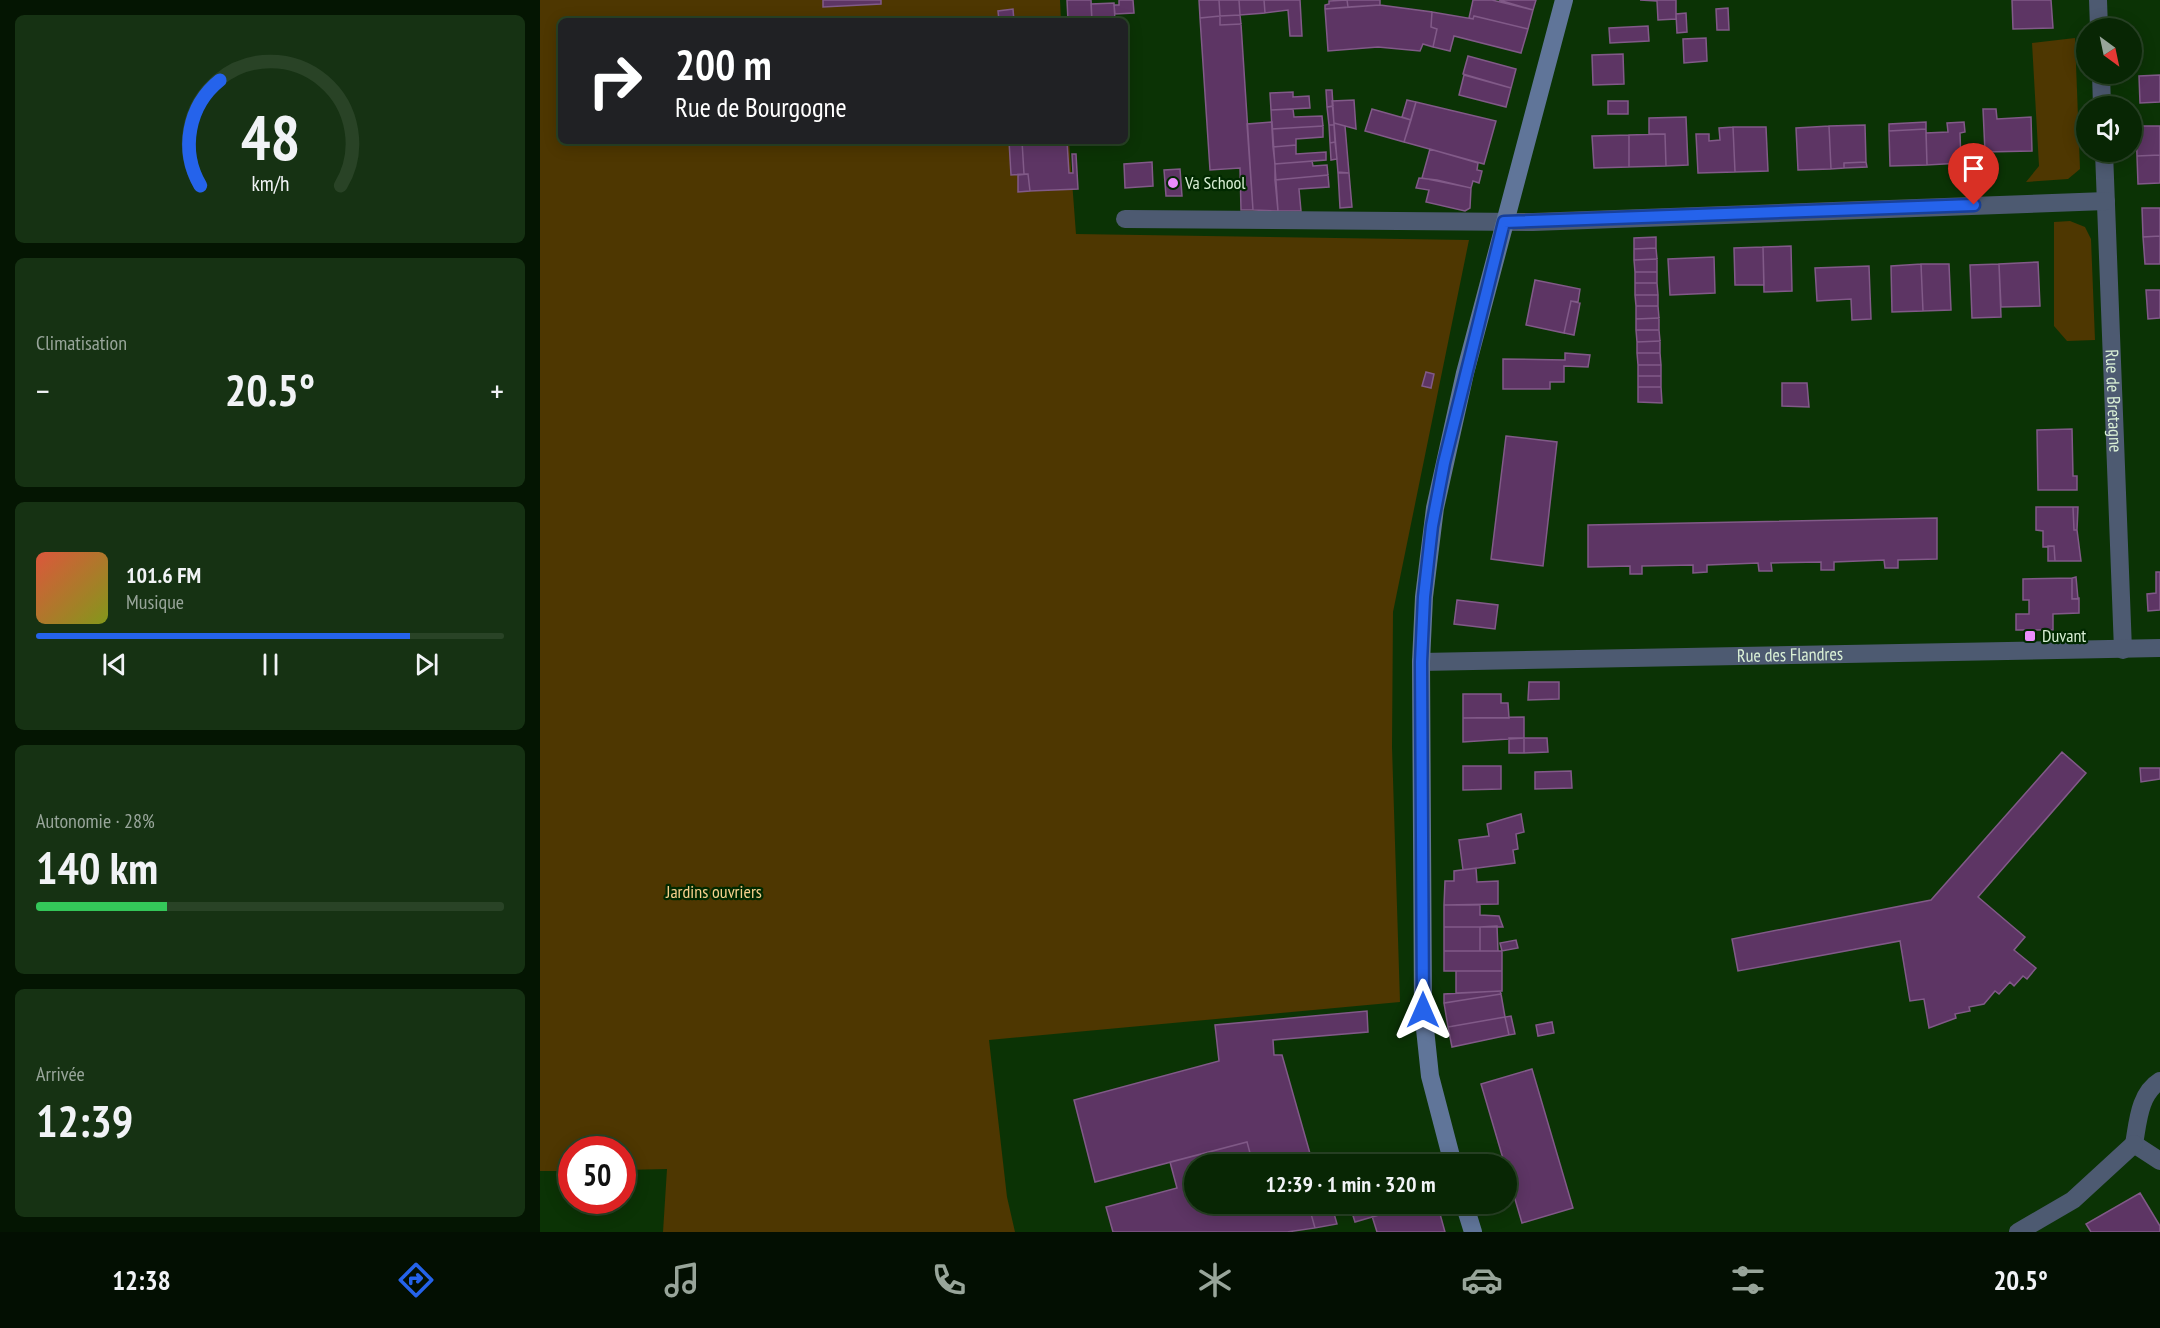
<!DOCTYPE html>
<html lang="fr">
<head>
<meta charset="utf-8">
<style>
	body { margin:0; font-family:"PT Sans Narrow",sans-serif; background:#163213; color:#f1f3f6; height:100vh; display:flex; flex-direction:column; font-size:22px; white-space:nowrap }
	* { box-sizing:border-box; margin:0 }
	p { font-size:20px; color:#98a59a }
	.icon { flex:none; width:33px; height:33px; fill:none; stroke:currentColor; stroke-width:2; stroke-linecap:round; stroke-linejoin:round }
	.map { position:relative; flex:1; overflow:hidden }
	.details { display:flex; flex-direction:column; gap:15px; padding:15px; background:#041502; width:540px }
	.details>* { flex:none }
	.hud { position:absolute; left:18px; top:18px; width:570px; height:126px; border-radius:9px; box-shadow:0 3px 15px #0003,0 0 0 2px #294326; background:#202124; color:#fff; overflow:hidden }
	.needle { width:39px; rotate:147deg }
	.fabs { position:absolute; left:1536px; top:18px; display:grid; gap:12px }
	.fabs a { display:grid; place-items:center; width:66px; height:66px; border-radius:50%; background:#082604; box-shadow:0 3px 15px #0003,0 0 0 2px #294326; font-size:30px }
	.speed { position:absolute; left:18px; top:1136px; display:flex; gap:12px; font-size:30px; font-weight:700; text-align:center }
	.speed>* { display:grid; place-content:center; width:78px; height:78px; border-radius:50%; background:#082604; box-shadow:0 3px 15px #0003,0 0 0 2px #294326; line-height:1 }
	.speed .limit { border:9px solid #d22; background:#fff; color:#111 }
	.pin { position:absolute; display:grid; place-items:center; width:51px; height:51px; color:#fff; margin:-62px -26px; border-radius:50% 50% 50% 0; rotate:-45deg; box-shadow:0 0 6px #0007 }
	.pin .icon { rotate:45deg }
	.me { position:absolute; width:66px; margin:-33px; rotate:0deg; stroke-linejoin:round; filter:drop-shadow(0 0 4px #0008) }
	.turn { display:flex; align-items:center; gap:21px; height:126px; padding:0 18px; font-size:27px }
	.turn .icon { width:78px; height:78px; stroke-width:2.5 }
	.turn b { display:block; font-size:42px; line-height:51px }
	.big { font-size:45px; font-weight:600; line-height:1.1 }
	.details .widget { flex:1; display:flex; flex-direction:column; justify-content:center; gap:9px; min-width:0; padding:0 21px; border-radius:9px; background:#163213 }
	.details .dial { align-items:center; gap:0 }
	.dial svg { height:156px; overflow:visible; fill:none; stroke:#294326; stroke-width:7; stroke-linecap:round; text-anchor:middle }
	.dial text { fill:#f1f3f6; stroke:none }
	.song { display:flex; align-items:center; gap:18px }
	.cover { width:72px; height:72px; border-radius:9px; background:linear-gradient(135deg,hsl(10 70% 55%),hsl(70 70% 35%)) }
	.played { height:6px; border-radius:3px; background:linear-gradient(90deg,#2563eb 80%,#294326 80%) }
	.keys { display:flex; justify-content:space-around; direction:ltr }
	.heat { display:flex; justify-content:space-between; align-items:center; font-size:33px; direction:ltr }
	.charge { height:9px; border-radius:4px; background:linear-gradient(90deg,#34c759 28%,#294326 0) }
	.trip { position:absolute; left:644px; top:1154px; width:333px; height:60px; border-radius:30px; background:#082604; box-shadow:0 3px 15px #0003,0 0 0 2px #294326; font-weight:600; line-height:60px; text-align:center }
	.dock { display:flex; height:96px; justify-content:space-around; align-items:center; background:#030f02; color:#98a59a }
	.dock .icon { width:42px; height:42px }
	.dock .on { color:#2563eb }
	.dock b { font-size:27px; color:#f1f3f6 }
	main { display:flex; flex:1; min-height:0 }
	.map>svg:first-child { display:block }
	.green { fill:#4e3701 }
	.building { fill:#5d3564; stroke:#815a88; stroke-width:1.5 }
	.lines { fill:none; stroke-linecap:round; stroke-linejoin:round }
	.street { stroke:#4d5a71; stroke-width:18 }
	.secondary { stroke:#607599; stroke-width:18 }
	.route-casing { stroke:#184099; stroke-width:15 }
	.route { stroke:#2563eb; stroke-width:10 }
	.poi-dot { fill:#eb8dfc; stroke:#012900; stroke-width:2 }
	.labels { text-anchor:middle; stroke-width:4.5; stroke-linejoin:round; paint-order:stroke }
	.poi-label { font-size:18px; fill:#daf0d6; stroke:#012900; text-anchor:start }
	.street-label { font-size:18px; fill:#daf0d6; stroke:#012900 }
	.park-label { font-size:18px; fill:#f8d18d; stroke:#012900 }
</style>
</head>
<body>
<main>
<section class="details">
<div class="widget dial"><svg viewBox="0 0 100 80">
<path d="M14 69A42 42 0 1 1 86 69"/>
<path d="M14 69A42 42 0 0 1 24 15" stroke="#2563eb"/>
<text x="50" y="56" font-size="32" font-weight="700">48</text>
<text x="50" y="72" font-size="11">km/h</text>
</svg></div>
<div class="widget"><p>Climatisation</p>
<div class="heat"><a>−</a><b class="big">20.5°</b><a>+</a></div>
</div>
<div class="widget">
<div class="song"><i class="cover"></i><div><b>101.6 FM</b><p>Musique</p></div></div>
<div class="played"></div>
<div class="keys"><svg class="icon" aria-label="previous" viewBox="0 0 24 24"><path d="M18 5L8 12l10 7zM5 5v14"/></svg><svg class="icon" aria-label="pause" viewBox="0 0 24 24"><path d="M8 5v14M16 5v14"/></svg><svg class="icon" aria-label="next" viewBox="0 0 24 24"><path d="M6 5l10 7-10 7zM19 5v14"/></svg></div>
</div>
<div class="widget"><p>Autonomie · 28%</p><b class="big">140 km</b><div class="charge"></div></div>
<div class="widget"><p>Arrivée</p><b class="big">12:39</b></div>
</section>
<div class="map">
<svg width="1620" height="1232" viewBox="0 0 1620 1232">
	<rect width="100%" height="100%" fill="#0b3305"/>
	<path class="green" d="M0,0H520L521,21H21V141H529L536,234L929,240L853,612L852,747L860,1002L449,1040L467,1197L475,1232H123L127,1169L83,1170L82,1149H32L31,1171H0Z
		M1535,38L1540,169L1528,179L1486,182L1499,166L1492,43Z
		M1530,221L1545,227L1551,239L1555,340L1527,341L1514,326V222Z"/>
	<path class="building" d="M283,0H341V4L283,7Z
		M527,0H551L552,21H528Z
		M579,0H593L594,13L575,14L574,5H579Z
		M659,0H679L680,16L660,18Z
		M679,0H699L700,15L680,16Z
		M699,0H724L725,13L700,15Z
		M724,0H760L762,36H750L748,10L725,13Z
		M807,0L808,7L785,9V5L789,4V1Z
		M807,0H840V5L808,7Z
		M933,0H952L993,10L988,29L934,16L933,19L929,18Z
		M959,0H996L993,10Z
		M1100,0H1136V19L1118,20L1117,1Z
		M1472,0H1511L1513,28L1473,29Z
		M574,3L575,21H552L551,4Z
		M840,5L892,12L891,27L897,29L893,47L883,44L880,51L838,47L788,51L785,9Z
		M1188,8L1189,30H1177L1176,9Z
		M473,9L474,21H459L458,11Z
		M892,12L933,19L934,16L988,29L981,53L914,36L910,51L893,47L897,29L891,27Z
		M1146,13L1147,32L1137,33L1136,14Z
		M700,15L701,24L680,25V16Z
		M680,16V25L701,24L713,210H701L700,168L670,170L660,18Z
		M1108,26L1109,41L1070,43L1069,28Z
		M1166,38L1167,61L1144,63L1143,39Z
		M1083,54L1084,84L1053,85L1052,55Z
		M928,56L976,69L971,88L923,74Z
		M924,75L971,88L966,107L919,95Z
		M1620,75V102L1600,103L1599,76Z
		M786,90H792L793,106L787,107Z
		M753,92V97L769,96L770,108L731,110L730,93Z
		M814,100L816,129L794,123L792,101Z
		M867,100L876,102L871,120L862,117Z
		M1068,101H1088V114H1068Z
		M876,102L956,121L944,164L864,142Z
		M793,106L794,125H789L787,107Z
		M753,109L754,117L782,116L783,126L732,129L731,110Z
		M832,109L871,120L864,142L825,131Z
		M1443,109H1456L1457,119L1491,117L1492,151L1445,152Z
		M1146,117L1148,165L1126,166L1125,134H1109V118Z
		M732,122L738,211L713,210L707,124Z
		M1386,122V129L1349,131V124Z
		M1424,122L1425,132L1420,133L1421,163L1387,165L1386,133L1408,132L1407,123Z
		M794,123L805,126L809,173H798Z
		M789,125H794L795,142L790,143Z
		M1325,125L1326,162L1304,163V168L1291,169L1289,126Z
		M783,126V137L756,139V145L733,147L732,129Z
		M1289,126L1291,169L1258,170L1256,128Z
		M1596,126H1620V155L1597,156Z
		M1193,127H1226L1228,171L1195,172Z
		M1193,127L1195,172L1158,173L1156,134H1169V141L1180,140L1179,128Z
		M1386,129L1387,165L1350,166L1349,131Z
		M1125,134L1126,166L1089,167V135Z
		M1089,135V167L1054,168L1052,136Z
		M469,141H482L484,174L471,175Z
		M482,141H527L529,173H533L532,154H536L538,189L490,191L488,174H484Z
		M795,142L797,159L791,160L790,143Z
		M756,145V154L786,152V160L735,164L733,147Z
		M890,149L938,163L937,170L942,171L939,183L933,181L931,188L882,178Z
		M1620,155V183L1598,184L1597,156Z
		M772,161L773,166L787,165L788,175L735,180V164Z
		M612,162L613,186L585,188L584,164Z
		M1326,162L1327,167L1304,168V163Z
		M640,169L642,196H626L624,170Z
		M798,172L809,173L812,207L800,208Z
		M488,174L490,191L478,192V175Z
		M788,175L789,187L759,189L761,211H738L735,180Z
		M879,178L897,180L931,188L930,208L925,211L886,202L889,190L876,188Z
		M1602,208H1620V236L1603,237Z
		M1620,236V264H1605L1603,237Z
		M1116,237V248L1094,249V238Z
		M1251,246L1252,291L1224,292L1223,247Z
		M1223,247L1224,285H1195L1194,248Z
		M1116,248L1117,259L1094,260V249Z
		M1174,257L1175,293L1130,295L1128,259Z
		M1117,259V272H1095L1094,260Z
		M1498,262L1500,306L1461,307L1459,264Z
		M1381,264H1409L1411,310L1383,311Z
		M1381,264L1383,311L1352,312L1351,266Z
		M1459,264L1461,317L1432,318L1430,265Z
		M1329,266L1331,319L1312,320L1311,299L1277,301L1275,268Z
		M1095,272H1117V283H1095Z
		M995,280L1040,289L1038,302L1031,301L1024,333L986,325Z
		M1095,283H1117L1118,295H1095Z
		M1606,290H1620V318L1608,319Z
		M1095,295H1118V306H1096Z
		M1031,301L1040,303L1034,335L1024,333Z
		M1096,306H1118L1119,318L1096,319Z
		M1119,318V330H1096V319Z
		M1096,330H1119L1120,341L1097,342Z
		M1120,341V353H1097V342Z
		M1025,353L1050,355L1048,367L1024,366V382H1010V389H963V359L1025,360Z
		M1097,353H1120L1121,365H1098Z
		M1098,365H1121V376H1098Z
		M886,372L894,374L891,388L882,386Z
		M1098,376H1121V387H1098Z
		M1242,383H1267L1269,407L1242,406Z
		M1098,387H1121L1122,403L1098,402Z
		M1532,429L1533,476H1537V490H1498L1497,430Z
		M966,436L1017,442L1003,566L951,559Z
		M1496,507H1533L1534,530H1537L1541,561H1515L1514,546L1503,547V531L1496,530Z
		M1533,507H1538L1537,530H1534Z
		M1397,518V559L1358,560V568H1345L1344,560L1294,562V570H1281V562L1231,563L1232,571H1219L1218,563L1167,565V572L1153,573V565L1102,566V574H1090V566L1048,567V525Z
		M1508,546H1514L1515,561H1508Z
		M1616,572H1620V610L1608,611L1607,594L1616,593Z
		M1536,577L1538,599H1532V578Z
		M1532,578V599L1539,598V613L1513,614V630H1476V614H1489V600H1483V579Z
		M917,600L958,605L955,629L914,624Z
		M989,682H1019V699L988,700Z
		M923,694H961V703H968L969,718H923Z
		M984,717V738L923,742V718Z
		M969,738H984V753H969Z
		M984,738H1007L1008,752L984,753Z
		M1522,752L1546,773L1438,897L1485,937L1474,950L1496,968L1487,979L1483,976L1474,986L1470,982L1459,994L1455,991L1444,1004L1429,1007L1430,1011L1415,1014L1416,1018L1389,1028L1384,999L1370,1001L1360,941L1198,971L1192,939L1391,900Z
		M923,766H961V789L923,790Z
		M1600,768H1620V779L1601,782Z
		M1031,771L1032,788L995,789V772Z
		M981,814L984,832L976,834L978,849L973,850L975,863L923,870L919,840L949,836L947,824Z
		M936,868L937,882L958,881V904L904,905L905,881H914V871Z
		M904,905H940V915L959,916L963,927H904Z
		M957,926L958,951H940V927Z
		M904,927H940V951H904Z
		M976,940L978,948L962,951L960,943Z
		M904,951H962V971H904Z
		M916,971H962V991L916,993Z
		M960,991L961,994L904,1003V994Z
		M961,994L965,1017L908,1027L904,1003Z
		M827,1011L828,1032L733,1040L734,1055H742L771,1157L748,1164H713L707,1142L555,1182L534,1100L679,1061L675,1025Z
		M971,1016L975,1034L969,1035L965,1017Z
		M965,1017L969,1035L912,1047L908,1027Z
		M1012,1022L1014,1033L998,1036L996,1025Z
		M992,1069L1033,1208L982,1223L941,1084Z
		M707,1142L713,1164H654V1203H768L775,1228L747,1232H573L566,1207L637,1188L630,1162Z
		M778,1156L780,1164H756V1162Z
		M1600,1193L1620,1226V1232H1551L1546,1224Z
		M768,1203H791L797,1224L775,1228Z
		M809,1203H880L815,1222Z
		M880,1203H897L905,1232H837L832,1216Z"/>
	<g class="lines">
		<g class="street">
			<path d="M1558,0L1559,28"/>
			<path d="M1561,74L1562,106"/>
			<path id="s1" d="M1564,152L1583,650"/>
			<path d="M585,219L993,222L1566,201"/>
			<path id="s2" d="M881,662L1620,648"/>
			<path d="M1594,1144C1598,1122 1599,1094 1620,1081"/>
			<path d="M1594,1144L1620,1161"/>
			<path d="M1478,1232L1533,1200L1594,1144"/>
		</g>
		<path class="secondary" d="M913,1164L890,1076L883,1010L881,662L884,597L895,508L925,373L1024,0
			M924,1203L933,1232"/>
	</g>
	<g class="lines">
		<g class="route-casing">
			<path id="route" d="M883,1010L881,662L884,597L892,526L904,463L964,222L1434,205"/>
		</g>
		<use href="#route" class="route"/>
	</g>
	<g class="poi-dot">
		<circle cx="633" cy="183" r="6"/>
		<rect x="1484" y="630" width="12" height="12" rx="3"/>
	</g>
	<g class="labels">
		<g class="poi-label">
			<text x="645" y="189">Va School</text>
			<text x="1502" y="642">Duvant</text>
		</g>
		<g class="street-label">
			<text dy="6" stroke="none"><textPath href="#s1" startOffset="249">Rue de Bretagne</textPath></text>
			<text dy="6" stroke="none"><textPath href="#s2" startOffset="369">Rue des Flandres</textPath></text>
		</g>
		<g class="park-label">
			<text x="174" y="898">Jardins ouvriers</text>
		</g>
	</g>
</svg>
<div class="fabs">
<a><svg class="needle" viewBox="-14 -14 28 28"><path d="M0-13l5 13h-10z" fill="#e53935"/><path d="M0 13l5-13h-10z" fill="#98a59a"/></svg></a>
<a><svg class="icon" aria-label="sound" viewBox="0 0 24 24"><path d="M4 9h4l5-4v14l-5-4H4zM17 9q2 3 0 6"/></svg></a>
</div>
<div class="speed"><div class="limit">50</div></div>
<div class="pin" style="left:1434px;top:205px;background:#d93025"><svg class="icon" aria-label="arrive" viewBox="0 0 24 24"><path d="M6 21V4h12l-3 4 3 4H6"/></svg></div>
<svg class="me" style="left:883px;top:1010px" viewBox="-20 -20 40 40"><path d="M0-17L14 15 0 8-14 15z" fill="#2563eb" stroke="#fff" stroke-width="4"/></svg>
<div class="trip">12:39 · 1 min · 320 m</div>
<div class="hud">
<div class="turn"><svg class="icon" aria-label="right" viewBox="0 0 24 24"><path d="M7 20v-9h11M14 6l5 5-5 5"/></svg><div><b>200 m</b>Rue de Bourgogne</div></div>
</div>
</div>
</main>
<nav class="dock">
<b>12:38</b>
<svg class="icon on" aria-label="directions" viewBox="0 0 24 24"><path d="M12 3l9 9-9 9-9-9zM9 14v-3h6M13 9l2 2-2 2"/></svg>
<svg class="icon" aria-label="music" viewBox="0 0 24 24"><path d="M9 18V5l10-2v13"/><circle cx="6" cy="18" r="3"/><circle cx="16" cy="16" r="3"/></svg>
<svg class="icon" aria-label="phone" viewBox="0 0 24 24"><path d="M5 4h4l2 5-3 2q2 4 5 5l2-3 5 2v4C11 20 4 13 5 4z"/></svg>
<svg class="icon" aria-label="climate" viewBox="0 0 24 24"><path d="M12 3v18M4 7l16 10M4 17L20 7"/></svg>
<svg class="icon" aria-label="car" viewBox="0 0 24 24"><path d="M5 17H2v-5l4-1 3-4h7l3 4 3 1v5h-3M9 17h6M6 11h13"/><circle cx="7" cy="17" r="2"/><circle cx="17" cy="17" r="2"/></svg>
<svg class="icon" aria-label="filters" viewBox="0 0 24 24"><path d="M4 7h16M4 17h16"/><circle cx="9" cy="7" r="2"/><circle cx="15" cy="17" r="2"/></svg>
<b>20.5°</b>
</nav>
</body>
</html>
